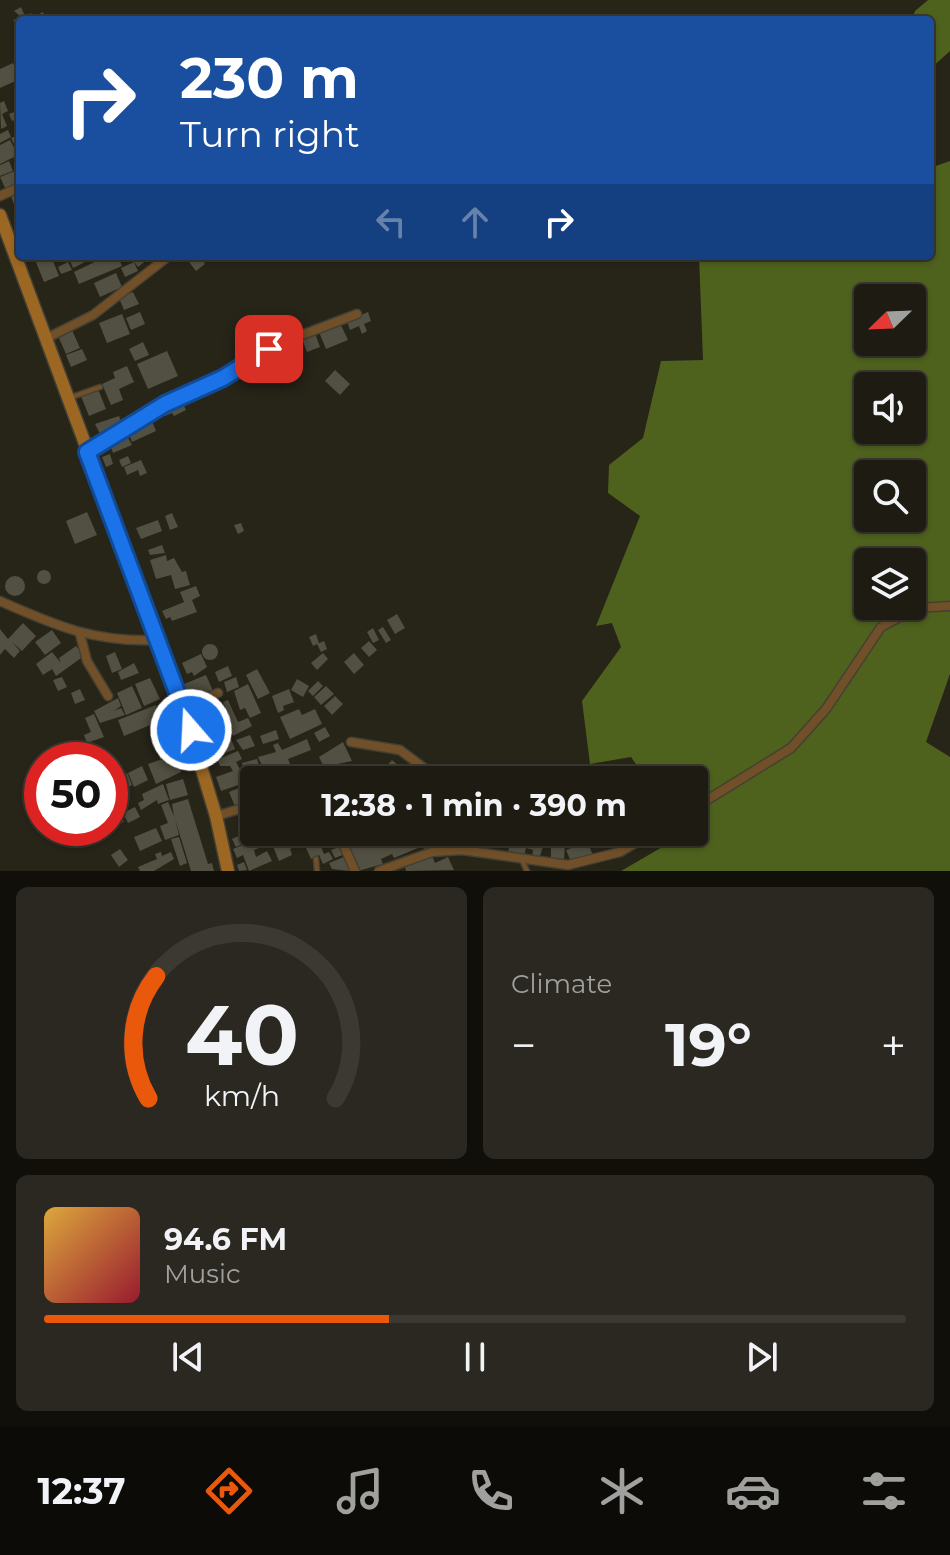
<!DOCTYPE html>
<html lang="en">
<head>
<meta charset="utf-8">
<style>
	body { margin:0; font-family:Montserrat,sans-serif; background:#2a2820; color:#f1f3f6; height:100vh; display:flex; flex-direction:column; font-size:30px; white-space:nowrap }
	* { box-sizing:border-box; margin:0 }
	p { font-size:26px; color:#a0a19f }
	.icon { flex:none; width:44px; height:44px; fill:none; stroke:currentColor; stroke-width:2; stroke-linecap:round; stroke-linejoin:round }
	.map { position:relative; height:871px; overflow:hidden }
	.details { display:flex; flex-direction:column; gap:16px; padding:16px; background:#100f0a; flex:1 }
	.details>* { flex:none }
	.top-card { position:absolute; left:16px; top:16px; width:918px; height:244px; border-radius:8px; box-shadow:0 2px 6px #0004,0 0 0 2px #3b3932; background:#1a4fa0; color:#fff; overflow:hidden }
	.needle { width:52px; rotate:247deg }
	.buttons { position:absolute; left:854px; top:284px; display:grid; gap:16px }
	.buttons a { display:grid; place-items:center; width:72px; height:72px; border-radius:8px; background:#1d1b12; box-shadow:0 2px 6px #0004,0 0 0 2px #3b3932; font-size:40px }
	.speed { position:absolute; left:24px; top:742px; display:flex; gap:16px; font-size:40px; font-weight:700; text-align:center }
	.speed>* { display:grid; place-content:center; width:104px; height:104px; border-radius:50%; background:#1d1b12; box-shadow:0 2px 6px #0004,0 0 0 2px #3b3932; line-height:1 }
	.speed .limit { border:12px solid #d22; background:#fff; color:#111 }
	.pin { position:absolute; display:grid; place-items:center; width:68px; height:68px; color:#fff; margin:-34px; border-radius:16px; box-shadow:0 4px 12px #0006 }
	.me { position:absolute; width:88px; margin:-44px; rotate:341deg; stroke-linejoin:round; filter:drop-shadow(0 0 6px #0008) }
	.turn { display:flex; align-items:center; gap:28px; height:168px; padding:0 32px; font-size:36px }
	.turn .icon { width:104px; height:104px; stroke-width:2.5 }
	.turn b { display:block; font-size:56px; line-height:68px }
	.lanes { display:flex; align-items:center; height:76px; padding:0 32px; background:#0003; justify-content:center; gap:40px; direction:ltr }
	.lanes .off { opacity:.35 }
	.big { font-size:60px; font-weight:700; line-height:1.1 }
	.details .card { flex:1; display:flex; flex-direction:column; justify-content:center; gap:12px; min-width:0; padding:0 28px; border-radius:12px; background:#2a2820 }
	.details .dial { align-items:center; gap:0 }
	.dial svg { height:208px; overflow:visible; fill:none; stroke:#3b3932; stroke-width:7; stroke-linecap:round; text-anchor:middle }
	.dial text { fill:#f1f3f6; stroke:none }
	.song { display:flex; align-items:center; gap:24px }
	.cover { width:96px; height:96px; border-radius:12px; background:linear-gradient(135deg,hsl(40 70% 55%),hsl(350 70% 35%)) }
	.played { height:8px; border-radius:4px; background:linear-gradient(90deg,#ea580c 40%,#3b3932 40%) }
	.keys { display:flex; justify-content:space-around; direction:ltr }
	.heat { display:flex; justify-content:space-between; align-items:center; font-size:44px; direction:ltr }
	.details .tiles { flex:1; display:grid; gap:16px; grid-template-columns:1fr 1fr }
	.card:last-child { grid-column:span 2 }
	.trip { position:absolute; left:240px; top:766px; width:468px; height:80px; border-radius:8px; background:#1d1b12; box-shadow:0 2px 6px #0004,0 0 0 2px #3b3932; font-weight:700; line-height:80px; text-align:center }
	.tab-bar { display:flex; height:128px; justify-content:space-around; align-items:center; background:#0c0b07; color:#a0a19f }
	.tab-bar .icon { width:56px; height:56px }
	.tab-bar .current { color:#ea580c }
	.tab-bar b { font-size:36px; color:#f1f3f6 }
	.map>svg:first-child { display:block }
	.forest { fill:#4e611d; fill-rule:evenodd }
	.building { fill:#525042 }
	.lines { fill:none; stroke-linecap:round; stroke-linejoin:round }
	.service-casing { stroke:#434034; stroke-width:7 }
	.minor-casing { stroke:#434034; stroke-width:11 }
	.secondary-casing { stroke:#434034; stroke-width:15 }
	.service { stroke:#715029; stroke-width:4 }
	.minor { stroke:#715029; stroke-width:8 }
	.secondary { stroke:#9c6723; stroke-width:12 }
	.route-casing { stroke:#114b97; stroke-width:20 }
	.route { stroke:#1a73e8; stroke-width:14 }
</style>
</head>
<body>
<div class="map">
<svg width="950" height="871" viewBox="0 0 950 871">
	<rect width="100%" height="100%" fill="#272418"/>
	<path class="forest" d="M928,0H950V51L930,69V20H912L915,11Z
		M950,161V674L926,742L950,757V871H621L683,835L681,832H694V780H647L631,757L590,764L582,701L621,647L612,623L596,626L640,516L608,493L609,465L643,438L661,361L703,360L699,256H930V168ZM868,298H912V342H868ZM868,386H912V430H868ZM868,474H912V518H868ZM868,562H912V606H868Z"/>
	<path class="building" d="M21,7L25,16L31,13L33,17L43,12L45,17L20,20V29L13,20L21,17L14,11Z
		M13,63L20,79L0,88V69Z
		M4,101L8,111L2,114L7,126L1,129L0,103Z
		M17,111L20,118L12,121L9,114Z
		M8,130L11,137L0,143V134Z
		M20,134V146L16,148L11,138Z
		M10,140L18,155L0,164V145Z
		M9,161L13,171L0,176V165Z
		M20,169V184L6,190L0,177Z
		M20,190V207L16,209L10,194Z
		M44,256H51L59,276L44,282L35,260Z
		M68,256H85L87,261L73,268Z
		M107,256L112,262L119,259L122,266L79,284L74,272Z
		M130,256H152L138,267Z
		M199,256L205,264L196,271L186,258Z
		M68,262L72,270L61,274L58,267Z
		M134,262L138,271L125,277L121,268Z
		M116,273L122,287L100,297L94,283Z
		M133,292L139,304L124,310L119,298Z
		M140,312L145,324L131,330L126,318Z
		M368,312L371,321L364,324L367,331L362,334L359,326L350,330L347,321Z
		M122,314L130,334L107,343L99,323Z
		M340,323L348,340L326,349L319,332Z
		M72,330L80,348L66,354L58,336Z
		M273,332L277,341L256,353L250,341Z
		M315,333L320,347L307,352L302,339Z
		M143,342L149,355L135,361L129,349Z
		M296,342L302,356L289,361L283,348Z
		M82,349L87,360L71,367L66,355Z
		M167,351L178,376L148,389L137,364Z
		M277,356L283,370L270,375L264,362Z
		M127,366L134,382L119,389L123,400L111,405L102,384L115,378L113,372Z
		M335,370L350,384L340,395L325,381Z
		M98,389L106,409L89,416L81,396Z
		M183,404L186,410L174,416L172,413L165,416L162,408L168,405L170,410Z
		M119,416L123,426L101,436L95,424Z
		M151,419L156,431L132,442L127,429Z
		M126,434L132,445L113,453L111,447L103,451L100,446Z
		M110,454L113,464L106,467L102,457Z
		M128,456L131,463L122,467L119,460Z
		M141,460L147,473L140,476L138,470L127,475L124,467Z
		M87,512L97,535L75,544L66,521Z
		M172,513L178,527L170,530L165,516Z
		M158,520L162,531L141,539L136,528Z
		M241,523L244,531L238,534L234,525Z
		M162,545L165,553L150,555L148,550Z
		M166,555L167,561L174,558L182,572L186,571L190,585L175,589L171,575L156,579L150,560Z
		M37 577a7 7 0 1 1 14 0a7 7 0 1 1-14 0Z
		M5 586a10 10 0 1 1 20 0a10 10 0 1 1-20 0Z
		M196,586L200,596L192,600L197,612L172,621L170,617L166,619L162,611L184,602L180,592Z
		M397,614L405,628L395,634L387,620Z
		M23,623L36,636L22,651L12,642L20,651L14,658L5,649L0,655V629L8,639Z
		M383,627L391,640L386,643L378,630Z
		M373,628L379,640L373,643L367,632Z
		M52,630L61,643L45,655L35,642Z
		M316,634L319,643L313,646L309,637Z
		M324,641L327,649L321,652L317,644Z
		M369,641L377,650L369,657L361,648Z
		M202 652a8 8 0 1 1 16 0a8 8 0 1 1-16 0Z
		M76,646L84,656L56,676L52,669L43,675L36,664L52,652L61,663L59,658Z
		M115,652L122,669L112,673L106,656Z
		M323,653L328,659L317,670L311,663Z
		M354,653L364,665L354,674L344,662Z
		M201,654L207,667L194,676L192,672L187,674L182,663Z
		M134,663L139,673L121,680L118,672Z
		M228,666L232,676L219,682L215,672Z
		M257,669L270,693L258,699L246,675Z
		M206,675L213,691L195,698L193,693L189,695L184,684Z
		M62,677L67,687L58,691L53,680Z
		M236,677L239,687L227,692L224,682Z
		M150,678L160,699L144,706L135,684Z
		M297,679L309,686L303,697L291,690Z
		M318,681L323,686L313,696L308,691Z
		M248,684L261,713L250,718L245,708L240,710L234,691Z
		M132,686L142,708L126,715L117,693Z
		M326,686L334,694L321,705L314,697Z
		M80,689L85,700L75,704L71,693Z
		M289,689L294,702L283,706L284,710L278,713L272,696Z
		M335,696L343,704L332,715L324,706Z
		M118,698L121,706L114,711L121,708L125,715L100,723L94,711Z
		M218,699L224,714L203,722L197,707Z
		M228,700L238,722L248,718L252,726L233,736L224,715L228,714L223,702Z
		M156,705L162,720L124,736L118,720Z
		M299,709L302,715L315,709L322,724L290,739L280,717Z
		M94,714L104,737L87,743L84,735L91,732L85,718Z
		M223,717L230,735L216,740L211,726L215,724L213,720Z
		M167,723L171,731L156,738L152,730Z
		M325,727L330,736L319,742L314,733Z
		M276,730L279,739L263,744L260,736Z
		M175,734L182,751L160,759L154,742Z
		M250,735L255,746L243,750L236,740Z
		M231,739L235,749L223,754L221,749L217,750L215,745Z
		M307,739L311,750L288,759L291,766L266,774L258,757L276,752L273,745L278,743L282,750Z
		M343,742L352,761L324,767L319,757Z
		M214,750L221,758L238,751L242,759L236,762L247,782L221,791L216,777L233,771L230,766H220L217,758L210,761L206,753Z
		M174,755L181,772L156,784L148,764Z
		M257,759L262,775L254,778L252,771L245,773L242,763Z
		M392,760L400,767L391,776L384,769Z
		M302,764L308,777L294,780L289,769Z
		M142,766L148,780L134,787L128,773Z
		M337,770L342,780H315Z
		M127,773L132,785L118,792L112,779Z
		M183,779L188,795L170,800L166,784Z
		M254,780V801L236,809L229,792L247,785L253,795L248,783Z
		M163,784L169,800L158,804L157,800L141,810L138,803L144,800L142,794Z
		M188,799L208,864L212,863L214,871H191L175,819L179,835L165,840L160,826L168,823L161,805L168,802L174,816L172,804Z
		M135,807L140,817L128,823L123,813Z
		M118,810L124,822L110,828V814Z
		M249,810L254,824L247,827L241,813Z
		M87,828H97L101,838L89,844L82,830Z
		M156,828L162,841L140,851L134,837Z
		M254,829L261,835L280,832L259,842L257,837L236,847L232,839Z
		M281,832H316L318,837L290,849L292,855L279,861L270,839Z
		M320,832H332L333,835L323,840Z
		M340,832H378L382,842L377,844L372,833L365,836L363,833L345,842Z
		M411,832L418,848L394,858L392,854L381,859L383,864L358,871L348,847L372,837L376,846Z
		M423,832H439L441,849L424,850Z
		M451,832L452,840L443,841L442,833Z
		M479,832L490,833L487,846L477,844Z
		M495,832H508L505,846L492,843Z
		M530,832L547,834L539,859L532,858L533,850L526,848L524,856L508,852L512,834L529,838Z
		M594,832H612L616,841L603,846L604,840L598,843Z
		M624,832H633L635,838L628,841Z
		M179,837L187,863L180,866L171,839Z
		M252,841L264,846L254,850L256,857L267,851L272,861L249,871L243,855L237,858L233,849Z
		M319,842L324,854L329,852L333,859L323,864L319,855L311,859L306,848Z
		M551,843L565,844L564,859L551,858Z
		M583,844L585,848L589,846L593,855L572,864L566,850Z
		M341,846L345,854L335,858L331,850Z
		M120,849L128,860L119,867L111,855Z
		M161,852L162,856L171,852L174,859L154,871H140L138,867L157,859L155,854Z
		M432,856L435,863L448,857L454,870L406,871L405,867Z
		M344,857L350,871L332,869L329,863Z
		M244,862L247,870L239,871L237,865Z"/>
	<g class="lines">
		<g class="service-casing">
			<path id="service" d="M69,398L100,387
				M316,859L317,871
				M522,860L527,871"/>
		</g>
		<g class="minor-casing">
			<path id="minor" d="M0,196L20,187
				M45,339L93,315L165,259
				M87,452L165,404L223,378L278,344L357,314
				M0,601C56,626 96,643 159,640
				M80,634L87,661L108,696
				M183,707L218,693
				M351,742L400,750L440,780
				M694,808L791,748L826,709L881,627L917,608L950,606
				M216,816L243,808
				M338,832L355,871
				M462,850L465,832
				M379,871L432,852L462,850L568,865L620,852L654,832"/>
		</g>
		<g class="secondary-casing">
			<path id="secondary" d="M0,215L183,707L216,816L228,871"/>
		</g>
		<use href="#service" class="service"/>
		<use href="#minor" class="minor"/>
		<use href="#secondary" class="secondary"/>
	</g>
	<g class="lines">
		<g class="route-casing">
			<path id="route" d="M191,730L87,452L165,404L223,378L269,349"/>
		</g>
		<use href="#route" class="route"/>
	</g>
</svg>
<div class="buttons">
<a><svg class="needle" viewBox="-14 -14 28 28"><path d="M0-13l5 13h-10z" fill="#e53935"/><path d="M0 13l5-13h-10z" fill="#a0a19f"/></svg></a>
<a><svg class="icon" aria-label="sound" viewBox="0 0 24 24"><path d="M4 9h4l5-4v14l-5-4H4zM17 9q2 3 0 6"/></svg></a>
<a><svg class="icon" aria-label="search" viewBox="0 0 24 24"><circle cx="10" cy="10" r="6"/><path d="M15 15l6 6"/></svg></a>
<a><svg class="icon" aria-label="layers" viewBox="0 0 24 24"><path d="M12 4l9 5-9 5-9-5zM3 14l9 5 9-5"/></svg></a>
</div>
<div class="speed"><div class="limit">50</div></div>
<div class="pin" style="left:269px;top:349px;background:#d93025"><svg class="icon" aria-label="arrive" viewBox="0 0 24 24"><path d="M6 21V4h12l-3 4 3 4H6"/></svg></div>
<svg class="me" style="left:191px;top:730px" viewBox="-20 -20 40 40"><circle r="17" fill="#1a73e8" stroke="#fff" stroke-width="3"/><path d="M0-11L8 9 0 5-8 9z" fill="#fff"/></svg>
<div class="trip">12:38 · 1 min · 390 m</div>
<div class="top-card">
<div class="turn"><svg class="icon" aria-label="right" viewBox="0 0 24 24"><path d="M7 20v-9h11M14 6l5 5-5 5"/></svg><div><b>230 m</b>Turn right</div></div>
<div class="lanes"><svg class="icon off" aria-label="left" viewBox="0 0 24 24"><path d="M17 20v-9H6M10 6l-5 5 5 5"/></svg><svg class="icon off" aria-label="ahead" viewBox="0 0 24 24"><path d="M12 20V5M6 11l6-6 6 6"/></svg><svg class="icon" aria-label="right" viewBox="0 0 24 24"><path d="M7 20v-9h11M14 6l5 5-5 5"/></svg></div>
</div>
</div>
<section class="details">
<div class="tiles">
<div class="card dial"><svg viewBox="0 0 100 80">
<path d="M14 69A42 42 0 1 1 86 69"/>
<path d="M14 69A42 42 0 0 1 17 22" stroke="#ea580c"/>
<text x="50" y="56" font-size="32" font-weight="700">40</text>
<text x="50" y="72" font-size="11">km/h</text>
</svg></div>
<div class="card"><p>Climate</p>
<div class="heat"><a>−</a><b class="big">19°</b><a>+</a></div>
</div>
<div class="card">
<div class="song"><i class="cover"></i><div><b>94.6 FM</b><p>Music</p></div></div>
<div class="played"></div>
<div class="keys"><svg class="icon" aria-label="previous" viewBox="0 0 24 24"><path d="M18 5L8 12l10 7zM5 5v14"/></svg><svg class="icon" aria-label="pause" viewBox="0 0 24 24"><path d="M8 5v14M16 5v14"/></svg><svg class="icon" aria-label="next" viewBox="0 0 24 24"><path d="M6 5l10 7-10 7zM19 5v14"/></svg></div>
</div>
</div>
</section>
<nav class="tab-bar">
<b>12:37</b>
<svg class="icon current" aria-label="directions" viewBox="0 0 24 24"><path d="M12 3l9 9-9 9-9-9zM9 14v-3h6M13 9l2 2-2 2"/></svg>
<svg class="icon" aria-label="music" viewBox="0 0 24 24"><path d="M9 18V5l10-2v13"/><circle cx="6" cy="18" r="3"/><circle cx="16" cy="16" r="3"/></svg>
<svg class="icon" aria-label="phone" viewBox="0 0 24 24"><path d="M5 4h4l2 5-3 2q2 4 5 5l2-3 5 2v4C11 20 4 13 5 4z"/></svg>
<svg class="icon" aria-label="climate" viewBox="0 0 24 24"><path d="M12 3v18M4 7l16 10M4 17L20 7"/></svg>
<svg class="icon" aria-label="car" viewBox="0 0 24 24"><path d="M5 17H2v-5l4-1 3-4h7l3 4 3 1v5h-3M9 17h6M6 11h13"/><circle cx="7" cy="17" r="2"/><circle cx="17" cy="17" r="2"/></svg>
<svg class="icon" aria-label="filters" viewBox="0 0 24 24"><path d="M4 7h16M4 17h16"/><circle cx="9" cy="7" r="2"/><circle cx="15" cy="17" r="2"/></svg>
</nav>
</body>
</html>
